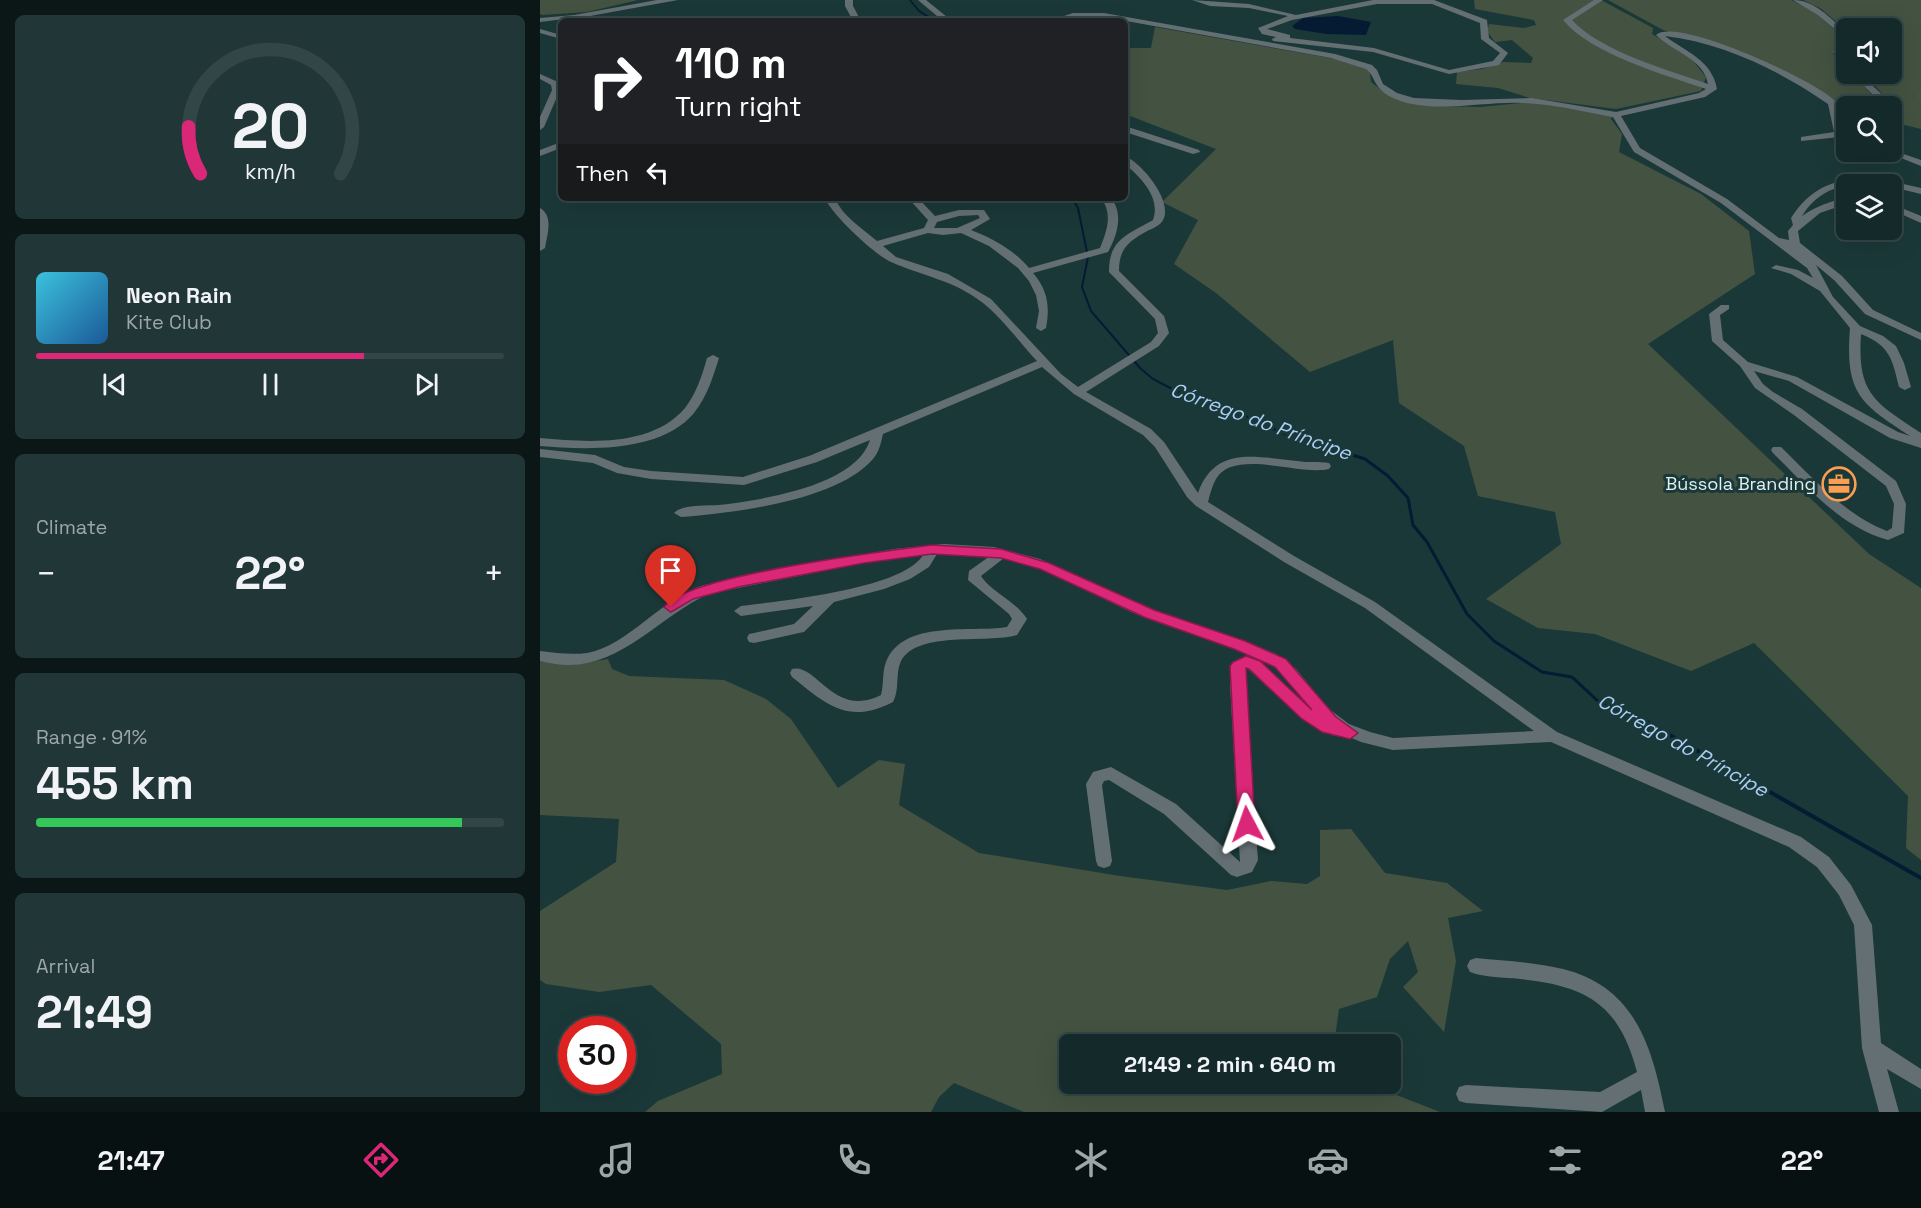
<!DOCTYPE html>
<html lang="en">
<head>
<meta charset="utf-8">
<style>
	body { margin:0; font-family:"Space Grotesk",sans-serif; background:#213636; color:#f1f3f6; height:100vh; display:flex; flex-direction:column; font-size:22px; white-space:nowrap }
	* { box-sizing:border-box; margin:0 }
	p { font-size:20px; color:#9da7a8 }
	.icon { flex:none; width:33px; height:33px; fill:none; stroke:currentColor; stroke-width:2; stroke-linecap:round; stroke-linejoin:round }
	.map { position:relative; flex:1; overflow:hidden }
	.panel { display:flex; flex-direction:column; gap:15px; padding:15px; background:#0b1717; width:540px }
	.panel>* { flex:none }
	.banner { position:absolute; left:18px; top:18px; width:570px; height:183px; border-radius:9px; box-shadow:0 6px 24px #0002,0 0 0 2px #334647; background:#202124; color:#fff; overflow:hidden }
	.tools { position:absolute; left:1296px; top:18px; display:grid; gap:12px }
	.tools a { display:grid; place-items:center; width:66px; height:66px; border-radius:9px; background:#142a2a; box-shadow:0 6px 24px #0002,0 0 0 2px #334647; font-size:30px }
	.speed { position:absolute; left:18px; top:1016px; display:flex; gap:12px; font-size:30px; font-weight:700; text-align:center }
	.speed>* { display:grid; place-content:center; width:78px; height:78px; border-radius:50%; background:#142a2a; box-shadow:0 6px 24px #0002,0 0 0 2px #334647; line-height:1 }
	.speed .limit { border:9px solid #d22; background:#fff; color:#111 }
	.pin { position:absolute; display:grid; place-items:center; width:51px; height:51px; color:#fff; margin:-62px -26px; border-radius:50% 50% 50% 0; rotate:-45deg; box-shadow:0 0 6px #0007 }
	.pin .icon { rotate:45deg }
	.me { position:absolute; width:66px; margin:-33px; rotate:356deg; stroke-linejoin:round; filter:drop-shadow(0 0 4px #0008) }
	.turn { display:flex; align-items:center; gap:21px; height:126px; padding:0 18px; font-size:27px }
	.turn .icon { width:78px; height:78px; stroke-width:2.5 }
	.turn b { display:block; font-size:42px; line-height:51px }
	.then { display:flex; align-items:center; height:57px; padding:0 18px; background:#0003; gap:12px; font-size:22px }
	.big { font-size:45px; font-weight:600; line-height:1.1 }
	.panel .tile { flex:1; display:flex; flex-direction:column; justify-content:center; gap:9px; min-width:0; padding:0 21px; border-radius:9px; background:#213636 }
	.panel .dial { align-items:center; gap:0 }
	.dial svg { height:156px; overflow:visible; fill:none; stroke:#334647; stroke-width:7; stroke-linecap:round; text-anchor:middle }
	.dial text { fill:#f1f3f6; stroke:none }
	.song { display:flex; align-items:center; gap:18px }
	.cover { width:72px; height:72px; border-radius:9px; background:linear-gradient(135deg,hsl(190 70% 55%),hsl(210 70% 35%)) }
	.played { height:6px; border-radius:3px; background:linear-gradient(90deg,#db2777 70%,#334647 70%) }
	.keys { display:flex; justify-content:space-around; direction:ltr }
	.heat { display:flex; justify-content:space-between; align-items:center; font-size:33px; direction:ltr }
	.charge { height:9px; border-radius:4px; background:linear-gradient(90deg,#34c759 91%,#334647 0) }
	.trip { position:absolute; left:519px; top:1034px; width:342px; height:60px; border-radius:9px; background:#142a2a; box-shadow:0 6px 24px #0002,0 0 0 2px #334647; font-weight:600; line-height:60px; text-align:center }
	.tab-bar { display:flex; height:96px; justify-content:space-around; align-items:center; background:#081111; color:#9da7a8 }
	.tab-bar .icon { width:42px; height:42px }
	.tab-bar .active { color:#db2777 }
	.tab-bar b { font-size:27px; color:#f1f3f6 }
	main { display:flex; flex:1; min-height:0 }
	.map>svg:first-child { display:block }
	.green { fill:#445341 }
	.water { fill:#041b33 }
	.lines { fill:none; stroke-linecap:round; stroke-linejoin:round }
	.stream-far3 { stroke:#041b33; stroke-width:1.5 }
	.stream-far2 { stroke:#041b33; stroke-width:2 }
	.stream-far1 { stroke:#041b33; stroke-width:3 }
	.stream { stroke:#041b33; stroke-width:4 }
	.minor { fill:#646f73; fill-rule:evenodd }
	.route { fill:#db2777; stroke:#8e194d; stroke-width:1.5 }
	.labels { text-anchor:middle; stroke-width:6; stroke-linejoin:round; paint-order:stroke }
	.poi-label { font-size:18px; fill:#e0f0f0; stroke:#1b3838; text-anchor:end }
	.water-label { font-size:20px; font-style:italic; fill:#aacef6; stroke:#1b3838 }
</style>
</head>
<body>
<main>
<section class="panel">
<div class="tile dial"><svg viewBox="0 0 100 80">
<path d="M14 69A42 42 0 1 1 86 69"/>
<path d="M14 69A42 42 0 0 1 8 45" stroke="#db2777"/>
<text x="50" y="56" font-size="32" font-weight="700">20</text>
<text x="50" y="72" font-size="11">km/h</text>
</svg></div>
<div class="tile">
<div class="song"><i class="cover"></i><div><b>Neon Rain</b><p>Kite Club</p></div></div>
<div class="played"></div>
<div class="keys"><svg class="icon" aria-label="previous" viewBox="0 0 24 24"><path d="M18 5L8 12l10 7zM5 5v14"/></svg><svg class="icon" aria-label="pause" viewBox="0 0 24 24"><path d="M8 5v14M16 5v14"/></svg><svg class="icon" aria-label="next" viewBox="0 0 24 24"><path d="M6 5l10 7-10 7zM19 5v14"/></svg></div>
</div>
<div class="tile"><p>Climate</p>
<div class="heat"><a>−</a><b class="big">22°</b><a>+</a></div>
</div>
<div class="tile"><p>Range · 91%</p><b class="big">455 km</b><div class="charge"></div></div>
<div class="tile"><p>Arrival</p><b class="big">21:49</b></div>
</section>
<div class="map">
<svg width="1381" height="1112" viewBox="0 0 1381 1112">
	<rect width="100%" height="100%" fill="#1b3838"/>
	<path class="green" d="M0,0H98L47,12L3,15L0,14Z
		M934,0H1061L1113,28L1112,34L1150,57L1166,77L1161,91L1076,109L990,98L958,88L916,84L917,72L942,69L963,62L991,63L993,58L972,40L955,42L947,31L949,24L984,28L996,25L994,20L935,9Z
		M1068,0H1251L1275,11L1301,36L1293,54L1306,67V74H1313L1340,104L1306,106V118L1300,125L1297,104L1226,63L1123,30Z
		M1263,0H1381V129L1352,122V106H1345L1349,105L1348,100L1324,74H1352V28L1306,30L1280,8Z
		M615,27L818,63L829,68L831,82L846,94L905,106L940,107L991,102L1073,116L1071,119L1082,134L1079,152L1161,194L1209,231L1215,274L1108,344L1329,554L1381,588V860L1366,848L1368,796L1214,643L1151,671L1055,634L998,628L946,599L1021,544L1015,512L938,496L924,446L859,403L853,340L770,372L676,293L634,264L658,220L622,202L676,149L585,114V48H611Z
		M68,659L72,669L89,676L184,680L226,699L251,719L298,788L339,760L365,764L359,805L439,853L580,876L687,890L731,881L767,884L780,876V830L811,829L845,873L907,883L943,911L908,918L916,961L904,1032L863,987L878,972L868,941L850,959L837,997L799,1009L794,1044H530V1083H826L900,1112H484L414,1083L399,1097L391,1112H105L118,1101L182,1074L181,1044L111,985L59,992L6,984L0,980V911L76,862L79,819L0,815V661L31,665Z"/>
	<path class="water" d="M798,16L831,22L826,35L786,34L755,29L752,26L763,18Z"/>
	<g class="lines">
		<path class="stream-far3" d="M370,0L379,11L395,21"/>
		<path class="stream-far2" d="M532,198L538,208L548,257L542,287L551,311L600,368L613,379L642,394L663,396L714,420"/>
		<path class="stream-far1" d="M711,418L740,432L825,459L848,476L868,498L873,525L887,542L927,614L954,641L1002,672L1032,677L1060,703L1108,723"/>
		<path class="stream" d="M1105,721L1381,878"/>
		<path class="minor" d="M117,0H138L50,16L0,22V18L34,15Z
			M305,0H313V6L321,21H313L305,6Z
			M378,0H386L412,21H403Z
			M652,0L709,4L756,15L833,0H894L947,20L949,38L968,53L959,65L909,74L833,52L733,41L732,39L736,37L722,34L718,28L748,16L709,8L670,6ZM837,4H892L940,23L941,39L960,53L953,61L909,70L834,48L750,38V35L727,29L752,20Z
			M1054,0H1063L1032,20C1060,51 1128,70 1168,84C1164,59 1132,51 1116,35C1136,16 1276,81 1295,101C1301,108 1299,120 1300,128L1303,121H1306V133L1300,137L1261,141V137L1294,132L1288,104C1240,71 1184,43 1125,36C1146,52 1172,60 1177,89L1165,97L1081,116L1100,148L1187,199L1239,238L1249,240L1248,231L1253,225L1251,218C1283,168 1330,176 1381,188V194L1352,187V184C1314,184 1284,181 1262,216C1275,207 1290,201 1306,198V204L1280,213L1258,231L1260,243L1302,276L1333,310L1381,333V340L1325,314L1294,280L1276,265L1293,297L1320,326L1343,336L1356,346L1364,363L1371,387L1365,390L1359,387C1352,358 1350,346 1321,334C1317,394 1334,402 1381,433V448L1350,438L1249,381L1214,371L1223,384L1233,392L1262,409L1356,481L1366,504L1364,533L1348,540C1300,527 1267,486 1233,453L1231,450L1233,447H1241C1273,478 1305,515 1347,531L1352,528L1354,504L1346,486L1254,415L1215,388L1200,366L1172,341L1169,314L1181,305H1189V309L1180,315L1183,340L1208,362L1257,377L1358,432L1370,436C1319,403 1305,393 1310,328L1280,291L1251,274L1231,268L1236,265L1258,270L1273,278L1267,268L1181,203L1094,152L1073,117C1043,112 1013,104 982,103C943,101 885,116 849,96C833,87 836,77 826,69L791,58L564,17H533L521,21H509L533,13H564L795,54L832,65L837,70L843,84L857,93L874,98L921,100L992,98L1076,112L1159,93L1166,89C1125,75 1051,54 1023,20Z
			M1253,0C1275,0 1291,19 1306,32V45L1301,52L1306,59V66H1303L1293,52L1305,38L1278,15Z
			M0,29L21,35V39L0,33Z
			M0,74L18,82L20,90L4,127L0,130V117L12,90L11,85L0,79Z
			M1312,74H1320L1348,100V104L1345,106H1336L1340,102Z
			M585,126L659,150L660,152L653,154L585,132Z
			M21,142V148L0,156V150Z
			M1352,150L1381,160V166L1346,152H1352Z
			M585,156C602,163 637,205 621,223C618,226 612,229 609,230C589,241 579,248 579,271L624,316L629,333L619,346L546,392L611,429L624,442L658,493C675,445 716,457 757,461C768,463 779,461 789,463L791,466L789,469C760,476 694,448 676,479C672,486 670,494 668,502L754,556L835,602L1017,732L1261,837L1289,857L1311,885L1332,925L1341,1043L1381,1069V1089L1347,1069L1359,1112H1339L1322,1048L1314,925L1299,895L1277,867L1249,847L1011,742L853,750L821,742L800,733L794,736L762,719L707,668L704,684L718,860L712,872L697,877L691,875L624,814L569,780L564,781L562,785L572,861L570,866L564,868L558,866L556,861L546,784L553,772L571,767L636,804L700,862L690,684L693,662L706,657L720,661L769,708C758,694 749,676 733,666C697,642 649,635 608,619C560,600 516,570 464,558L441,576C452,593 476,601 487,619L477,635C447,644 378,630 361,661C355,673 360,689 353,702C308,725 287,705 252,677L250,673L252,669C276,662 294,719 341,695C344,684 342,672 346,662C363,619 431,633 467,627L472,619L469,614L428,580L429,571L450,556L397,554L389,567L370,579L344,589L294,602L264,632L259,633L214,643L209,642L207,638L209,634L214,633L254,624L273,606L201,616L194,611L201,606C240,601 363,589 383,555L329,562L168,594C121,616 81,666 28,665C19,665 9,663 0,661V651C16,653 31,655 47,653C88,646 121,598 164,585L354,549L404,544L454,547L500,559L617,611L707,642L736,654L756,669L789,709L809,724L830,732L853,738L994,731L825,608L744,562L656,506L647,497L615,447L603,435L534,394L502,367L343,434C341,443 339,452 333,459C297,501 193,513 141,517L134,513C142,504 167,506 179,505C221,500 316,486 330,440L277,462L204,485L111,479L77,473L53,463L0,457V449L55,455L84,467L111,471L203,477L269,456L497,361C480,343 462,318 443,303C414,280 382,276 351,262C335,255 291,214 285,198H295C302,216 323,229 337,241L384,228L388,220L368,198H378L395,216L419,210H444L450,219L431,230C452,238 474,250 489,268L560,248C567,231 573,214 561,198H571C584,214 577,236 568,252L493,273C508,290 510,307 506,328L501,331L496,328L499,311L496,295L489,281L478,268L449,246L421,233L403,235L388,233L343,246L356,257L408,274L451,299L521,374L538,387L611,342L618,333L615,319L569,272C569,239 587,235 613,220C621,197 601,178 585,164ZM438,215L440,218L417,228H394L397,222L419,216Z
			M1352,204L1381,216V223L1352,210Z
			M0,208C14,216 7,235 5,248L0,251Z
			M173,355L179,358C173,377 167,397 154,413C121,453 46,450 0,446V438C46,442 111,448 145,408C156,394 162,376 167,358Z
			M936,958C965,961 995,962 1023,969C1095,987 1112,1046 1125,1112H1105L1101,1090L1062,1112L926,1103L919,1101L916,1094L919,1087L926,1085L1060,1092L1097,1072C1079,1004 1047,986 980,979C964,977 945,978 930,972L927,966L930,960Z"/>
	</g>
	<path class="route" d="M392,545L461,549L509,563L614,610L705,641L746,659L796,717L818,733L810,739L782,732L762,719L709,669L706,668L715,824L713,829H701L698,824L690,666L693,662L706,656L720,661L772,710L735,667L694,649L604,617L500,569L461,558L392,554L324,563L198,587L153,599L131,612L124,607C145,575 347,551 392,545Z"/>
	<defs>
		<g id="office-ring" transform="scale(1.725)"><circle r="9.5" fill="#1b3838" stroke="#fc9e52" stroke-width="1.5"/><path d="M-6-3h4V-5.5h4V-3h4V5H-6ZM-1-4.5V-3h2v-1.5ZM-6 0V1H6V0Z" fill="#fc9e52"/></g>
	</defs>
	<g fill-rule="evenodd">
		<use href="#office-ring" x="1299" y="484"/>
	</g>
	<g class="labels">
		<g class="poi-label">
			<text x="1276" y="490">Bússola Branding</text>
		</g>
		<g class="water-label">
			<text transform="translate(721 421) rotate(20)" y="7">Córrego do Príncipe</text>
			<text transform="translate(1143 745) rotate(29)" y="7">Córrego do Príncipe</text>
		</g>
	</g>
</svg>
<div class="tools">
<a><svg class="icon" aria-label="sound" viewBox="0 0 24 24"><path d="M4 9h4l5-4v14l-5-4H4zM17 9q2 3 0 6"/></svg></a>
<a><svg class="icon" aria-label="search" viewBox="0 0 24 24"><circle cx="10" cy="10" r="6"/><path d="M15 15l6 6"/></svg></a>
<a><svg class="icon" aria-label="layers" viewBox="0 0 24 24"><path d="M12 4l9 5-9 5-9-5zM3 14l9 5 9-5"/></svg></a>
</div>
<div class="speed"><div class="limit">30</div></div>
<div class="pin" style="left:131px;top:607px;background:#d93025"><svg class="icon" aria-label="arrive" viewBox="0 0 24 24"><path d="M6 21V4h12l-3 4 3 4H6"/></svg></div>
<svg class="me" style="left:707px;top:824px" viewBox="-20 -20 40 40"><path d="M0-17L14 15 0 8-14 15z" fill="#db2777" stroke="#fff" stroke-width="4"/></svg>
<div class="trip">21:49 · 2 min · 640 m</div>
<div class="banner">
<div class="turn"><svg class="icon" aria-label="right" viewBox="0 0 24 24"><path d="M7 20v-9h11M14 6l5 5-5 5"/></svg><div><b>110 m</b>Turn right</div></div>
<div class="then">Then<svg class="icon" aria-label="left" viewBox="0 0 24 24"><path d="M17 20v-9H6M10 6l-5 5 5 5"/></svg></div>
</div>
</div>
</main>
<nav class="tab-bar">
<b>21:47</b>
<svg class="icon active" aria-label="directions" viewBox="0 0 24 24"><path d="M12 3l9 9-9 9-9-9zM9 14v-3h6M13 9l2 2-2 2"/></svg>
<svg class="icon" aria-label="music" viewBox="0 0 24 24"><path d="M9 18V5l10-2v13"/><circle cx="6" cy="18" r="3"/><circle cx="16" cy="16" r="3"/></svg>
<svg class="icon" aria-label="phone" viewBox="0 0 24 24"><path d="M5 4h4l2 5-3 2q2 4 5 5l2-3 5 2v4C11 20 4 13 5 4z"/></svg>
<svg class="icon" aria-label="climate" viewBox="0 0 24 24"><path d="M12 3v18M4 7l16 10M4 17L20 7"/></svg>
<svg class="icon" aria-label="car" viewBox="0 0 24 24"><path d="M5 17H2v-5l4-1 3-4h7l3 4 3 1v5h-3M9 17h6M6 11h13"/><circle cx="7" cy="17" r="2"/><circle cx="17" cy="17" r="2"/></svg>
<svg class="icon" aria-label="filters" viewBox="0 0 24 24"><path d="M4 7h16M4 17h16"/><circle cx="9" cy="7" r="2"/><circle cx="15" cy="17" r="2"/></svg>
<b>22°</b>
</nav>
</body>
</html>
